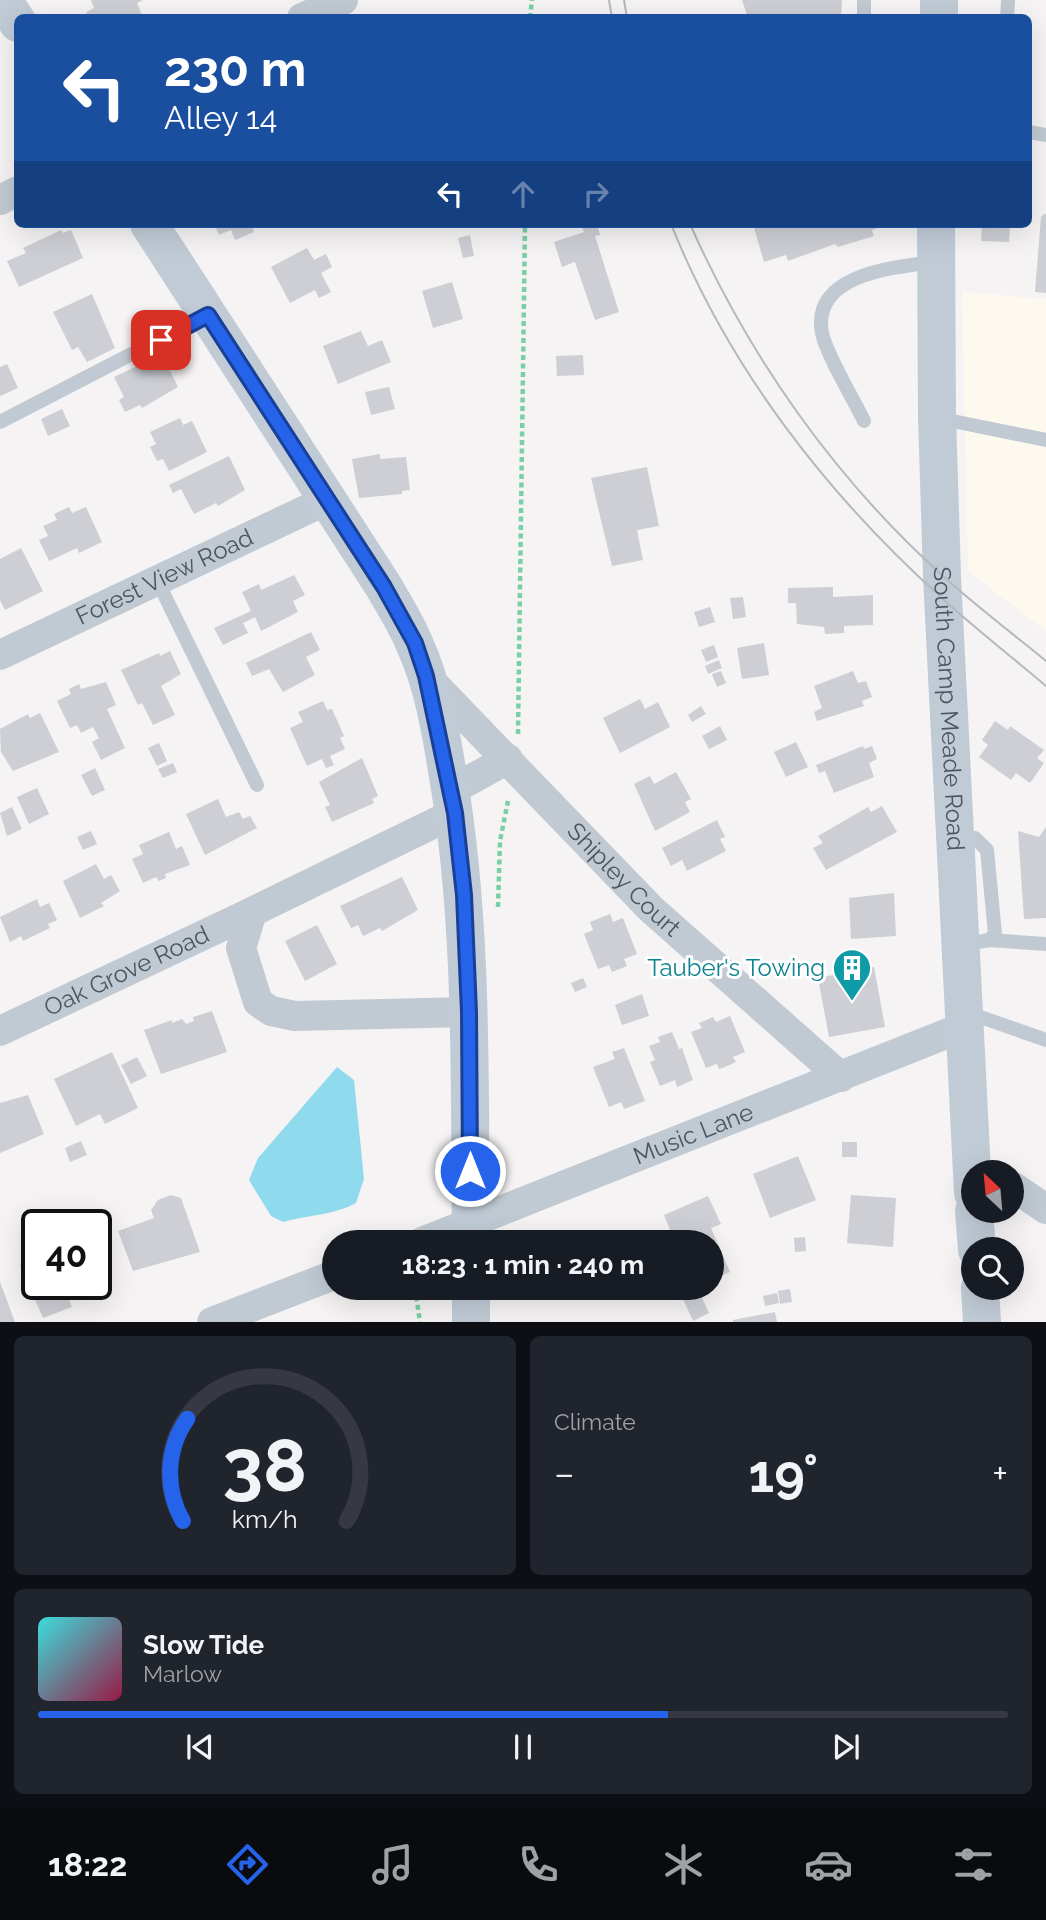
<!DOCTYPE html>
<html lang="en">
<head>
<meta charset="utf-8">
<style>
	body { margin:0; font-family:Raleway,sans-serif; background:#20242c; color:#f1f3f6; height:100vh; display:flex; flex-direction:column; font-size:26px; white-space:nowrap }
	* { box-sizing:border-box; margin:0 }
	p { font-size:23px; color:#9ea1a6 }
	.icon { flex:none; width:38px; height:38px; fill:none; stroke:currentColor; stroke-width:2; stroke-linecap:round; stroke-linejoin:round }
	.map { position:relative; height:1322px; overflow:hidden }
	.panel { display:flex; flex-direction:column; gap:14px; padding:14px; background:#0d0f14; flex:1 }
	.panel>* { flex:none }
	.guide { position:absolute; left:14px; top:14px; width:1018px; height:214px; border-radius:10px; box-shadow:0 7px 28px #0002; background:#1a4fa0; color:#fff; overflow:hidden }
	.needle { width:46px; rotate:334deg }
	.fabs { position:absolute; left:961px; top:1160px; display:grid; gap:14px }
	.fabs a { display:grid; place-items:center; width:63px; height:63px; border-radius:50%; background:#171b24; box-shadow:0 7px 28px #0002; font-size:35px }
	.speed { position:absolute; left:21px; top:1209px; display:flex; gap:14px; font-size:35px; font-weight:700; text-align:center }
	.speed>* { display:grid; place-content:center; width:91px; height:91px; border-radius:50%; background:#171b24; box-shadow:0 7px 28px #0002; line-height:1 }
	.speed .limit { border:4px solid #111; border-radius:10px; background:#fff; color:#111 }
	.pin { position:absolute; display:grid; place-items:center; width:60px; height:60px; color:#fff; margin:-30px; border-radius:14px; box-shadow:0 4px 10px #0006 }
	.me { position:absolute; width:77px; margin:-38px; rotate:0deg; stroke-linejoin:round; filter:drop-shadow(0 0 5px #0008) }
	.turn { display:flex; align-items:center; gap:24px; height:147px; padding:0 35px; font-size:32px }
	.turn .icon { width:91px; height:91px; stroke-width:2.5 }
	.turn b { display:block; font-size:49px; line-height:60px }
	.lanes { display:flex; align-items:center; height:66px; padding:0 35px; background:#0003; justify-content:center; gap:35px; direction:ltr }
	.lanes .off { opacity:.35 }
	.big { font-size:52px; font-weight:700; line-height:1.1 }
	.panel .tile { flex:1; display:flex; flex-direction:column; justify-content:center; gap:10px; min-width:0; padding:0 24px; border-radius:10px; background:#20242c }
	.panel .dial { align-items:center; gap:0 }
	.dial svg { height:182px; overflow:visible; fill:none; stroke:#363941; stroke-width:7; stroke-linecap:round; text-anchor:middle }
	.dial text { fill:#f1f3f6; stroke:none }
	.song { display:flex; align-items:center; gap:21px }
	.cover { width:84px; height:84px; border-radius:10px; background:linear-gradient(135deg,hsl(180 70% 55%),hsl(340 70% 35%)) }
	.played { height:7px; border-radius:4px; background:linear-gradient(90deg,#2563eb 65%,#363941 65%) }
	.keys { display:flex; justify-content:space-around; direction:ltr }
	.heat { display:flex; justify-content:space-between; align-items:center; font-size:38px; direction:ltr }
	.panel .tiles { flex:1; display:grid; gap:14px; grid-template-columns:1fr 1fr }
	.tile:last-child { grid-column:span 2 }
	.trip { position:absolute; left:322px; top:1230px; width:402px; height:70px; border-radius:35px; background:#171b24; box-shadow:0 7px 28px #0002; font-weight:700; line-height:70px; text-align:center }
	.tabs { display:flex; height:112px; justify-content:space-around; align-items:center; background:#090b0e; color:#9ea1a6 }
	.tabs .icon { width:49px; height:49px }
	.tabs .current { color:#2563eb }
	.tabs b { font-size:32px; color:#f1f3f6 }
	.map>svg:first-child { display:block }
	.commercial { fill:#fdf9ef }
	.water { fill:#90daee }
	.building { fill:#cdcfd5 }
	.lines { fill:none; stroke-linecap:round; stroke-linejoin:round }
	.path { stroke:#7ad0a6; stroke-width:4.5; stroke-dasharray:5 3.5; stroke-linecap:butt }
	.lane { stroke:#c1cad2; stroke-width:14 }
	.street { stroke:#c1cad2; stroke-width:30 }
	.secondary { stroke:#c1cbd6; stroke-width:38 }
	.tram { stroke:#b5b8bd; stroke-width:2 }
	.route-casing { stroke:#184099; stroke-width:18 }
	.route { stroke:#2563eb; stroke-width:12 }
	.labels { text-anchor:middle; stroke-width:6; stroke-linejoin:round; paint-order:stroke }
	.street-label { font-size:24px; fill:#4a5661; stroke:#fff }
	.culture-label { font-size:24px; fill:#0d838f; stroke:#fff; text-anchor:end }
</style>
</head>
<body>
<div class="map">
<svg width="1046" height="1322" viewBox="0 0 1046 1322">
	<rect width="100%" height="100%" fill="#f5f3f3"/>
	<path class="commercial" d="M962,292L1046,299V631L968,571Z"/>
	<path class="water" d="M337,1067L354,1080L364,1179L356,1203C335,1215 307,1215 283,1222L271,1216L249,1180L258,1158Z"/>
	<path class="building" d="M91,0H143L137,3L143,18H89L86,12L94,8Z
		M742,0H842L841,18H748Z
		M1044,214H1046V293L1035,292L1041,217Z
		M214,224H251L254,232L235,240L231,230L219,235Z
		M581,224H607L598,227L600,235L595,236L619,312L595,320L575,262L562,267L554,242L584,232Z
		M753,224H889V225L872,230L874,236L838,247L835,244L788,261L786,255L764,262Z
		M982,224H1010L1009,242L981,241Z
		M61,230L63,233L71,230L83,258L19,287L7,261L26,253L23,248Z
		M470,235L474,256L463,258L458,238Z
		M307,248L314,260L326,254L332,267L321,273L331,292L319,298L315,290L290,303L271,267Z
		M452,282L463,319L433,328L422,291Z
		M92,294L115,348L87,362L78,347L72,350L53,312Z
		M361,331L368,346L382,340L391,362L338,384L323,346Z
		M162,354L178,387L142,408L140,405L125,412L119,400L124,397L114,377Z
		M583,355L584,375L557,376L556,356Z
		M7,364L18,388L0,396V367Z
		M389,387L395,409L371,415L365,392Z
		M62,409L70,426L48,436L41,419Z
		M180,418L183,425L192,421L207,452L169,471L163,459L157,461L150,447L156,444L150,432Z
		M380,454V459L406,457L410,490L402,491V494L359,498L352,459Z
		M229,456L245,490L218,506L216,503L194,514L181,489L173,493L169,485Z
		M647,467L659,526L637,530L643,560L612,566L591,478Z
		M69,507L72,513L86,507L102,542L79,553L77,548L49,561L39,540L48,536L43,526L57,520L54,514Z
		M21,548L43,591L5,610L0,600V559Z
		M294,575L305,595L293,601L298,612L261,631L255,617L243,623L248,633L223,645L214,628L251,611L242,592L259,584L261,590Z
		M833,587V597L873,595V625L844,626V633L825,634L824,627L797,624L796,603H788V588Z
		M743,597L746,617L733,619L730,598Z
		M710,607L715,622L699,627L694,612Z
		M311,632L320,650L306,657L315,675L283,692L269,669L252,676L246,663Z
		M764,643L769,675L742,679L737,648Z
		M714,645L718,657L706,662L701,650Z
		M170,651L181,674L161,686L175,715L153,725L142,703L138,705L121,670L159,653L160,656Z
		M719,660L722,668L708,674L705,666Z
		M721,671L726,683L717,687L712,674Z
		M853,671L858,683L866,681L872,697L862,701L864,706L817,721L814,712L822,708L814,686Z
		M106,682L116,705L107,709L125,748L101,760L92,742L99,738L93,727L81,733L77,725L70,728L57,701L71,694L69,689L79,684L81,689Z
		M640,699L645,709L658,702L670,727L620,753L603,718Z
		M323,701L327,710L332,709L344,736L340,738L345,749L330,756L334,765L326,768L322,759L307,766L290,728L303,722L298,712Z
		M701,706L706,714L692,722L688,715Z
		M40,713L59,752L13,771L1,752L0,729L28,714L30,718Z
		M995,721L1008,730L1010,726L1044,750L1037,758L1044,763L1030,783L1016,773L1011,780L979,757L988,745L982,740Z
		M720,726L727,740L709,749L702,736Z
		M796,742L808,767L786,777L774,752Z
		M159,743L167,761L157,766L148,748Z
		M863,746L864,749L872,746L877,759L869,763L874,777L834,793L825,771L819,773L816,765Z
		M362,758L378,796L372,799L374,803L332,822L325,807L330,805L319,782Z
		M173,763L177,772L163,778L158,769Z
		M95,768L105,790L92,796L81,775Z
		M676,772L691,799L685,802L690,812L655,831L634,784L650,776L654,784Z
		M37,788L49,814L29,824L17,797Z
		M218,799L226,817L239,812L243,819L250,816L257,828L205,855L186,814Z
		M882,806L897,832L826,870L813,848L823,843L818,836L868,807L871,812Z
		M12,807L22,829L7,836L0,813Z
		M717,820L725,837L720,839L726,851L687,871L682,860L671,866L662,848Z
		M1046,827V918L1024,919L1018,831L1039,837Z
		M91,831L97,844L83,850L77,837Z
		M169,832L176,849L182,846L190,865L165,874L166,878L159,881L156,877L143,883L132,859L143,854L139,845Z
		M96,864L104,879L111,875L120,891L101,903L104,906L80,918L63,881Z
		M402,877L418,910L382,931L380,928L363,936L358,925L351,928L340,906Z
		M894,893L896,936L851,939L849,898Z
		M37,899L40,907L49,903L57,920L48,924L50,928L23,941L21,936L10,942L0,917Z
		M610,914L613,922L623,918L637,954L624,959L627,966L612,972L609,965L598,969L584,934L593,930L590,922Z
		M317,925L337,964L305,981L285,941Z
		M874,967L885,1027L829,1037L818,978Z
		M583,978L587,987L575,992L571,983Z
		M642,994L649,1016L622,1025L615,1005Z
		M212,1011L227,1052L161,1074L144,1030L172,1020V1023L182,1019L186,1024L194,1021L193,1017Z
		M730,1016L745,1052L733,1057L736,1062L725,1067L719,1069L717,1064L706,1068L691,1032L702,1028L699,1023L713,1017L716,1022Z
		M672,1032L679,1049L682,1048L693,1080L677,1087L675,1080L660,1086L650,1062L655,1060L649,1046L660,1042L658,1037Z
		M624,1048L645,1101L624,1109L621,1102L609,1107L593,1067L615,1059L612,1052Z
		M112,1052L138,1108L105,1124L100,1114L76,1126L54,1079Z
		M137,1057L147,1076L131,1084L121,1065Z
		M28,1095L44,1134L0,1153V1103Z
		M81,1141L87,1155L70,1162L65,1148Z
		M842,1142H857V1157H842Z
		M798,1156L816,1200L770,1218L753,1174Z
		M171,1195L181,1198L200,1252L133,1271L118,1231L154,1218L151,1210L158,1200Z
		M851,1195L896,1198L893,1247L847,1243Z
		M708,1196L721,1224L711,1228L730,1272L712,1280V1242H675L664,1215Z
		M640,1231L645,1242H613Z
		M805,1237L806,1251L795,1252L794,1238Z
		M37,1259V1284H92L94,1290L69,1300L72,1307L43,1318L20,1265Z
		M0,1282L15,1322H0Z
		M698,1289L709,1313L693,1321L682,1297Z
		M790,1289L792,1302L780,1304L778,1291Z
		M777,1293L779,1303L765,1306L763,1296Z
		M775,1312L777,1322H733V1320Z"/>
	<g class="lines">
		<path class="path" d="M530,18L532,0
			M518,734L525,224
			M498,907L500,841L508,801
			M415,1288L420,1322"/>
		<path class="lane" d="M864,0V18
			M1007,18L1008,0
			M1029,132L1046,135
			M938,418L1046,440
			M864,421C853,398 827,356 822,333C811,274 894,267 935,262
			M0,422L207,315
			M157,580L257,785
			M956,840L975,838L987,850L995,934L989,940L961,945
			M989,940L1046,944
			M966,1012L1046,1040"/>
		<g class="street">
			<path d="M302,18L343,0"/>
			<path d="M0,200L18,191"/>
			<path id="s1" d="M0,655L329,499"/>
			<path id="s2" d="M426,676L651,909L841,1077"/>
			<path d="M450,791L508,759"/>
			<path d="M455,813L252,912L241,948L258,1002L271,1011L295,1016L469,1012"/>
			<path id="s3" d="M0,1031L252,912"/>
			<path d="M1012,1186L1046,1209"/>
			<path id="s4" d="M422,1242L966,1026"/>
			<path d="M212,1322L334,1275"/>
		</g>
		<g class="secondary">
			<path d="M3,0L18,23"/>
			<path d="M939,18V0"/>
			<path d="M149,224L384,587C394,605 406,623 414,643C433,683 441,733 448,776C474,930 469,1087 471,1242"/>
			<path id="s5" d="M936,224L937,417L942,576L973,1193"/>
			<path d="M974,1211L977,1250"/>
			<path d="M471,1288V1322"/>
			<path d="M980,1288L982,1322"/>
		</g>
		<path class="tram" d="M609,0L612,18
			M624,0L627,18
			M671,224C729,369 828,496 944,600C977,630 1012,657 1046,686
			M690,224C749,357 835,479 943,576C976,606 1012,633 1046,661"/>
	</g>
	<g class="lines">
		<g class="route-casing">
			<path id="route" d="M161,340L208,315L384,587L415,643L426,676L455,813L464,895L469,1012L470,1171"/>
		</g>
		<use href="#route" class="route"/>
	</g>
	<defs>
		<g id="building-pin" transform="scale(2.0125)"><path d="M0 17L-7.5 6A9.5 9.5 0 1 1 7.5 6Z" fill="#0f9aa8" stroke="#fff"/><path d="M-4-6H4V6H1V3H-1V6H-4ZM-2.5-4.3h1.7v1.8h-1.7ZM.8-4.3h1.7v1.8H.8ZM-2.5-1h1.7V.8h-1.7ZM.8-1h1.7V.8H.8Z" fill="#fff"/></g>
	</defs>
	<g fill-rule="evenodd">
		<use href="#building-pin" x="852" y="968"/>
	</g>
	<g class="labels">
		<g class="street-label">
			<text dy="8" stroke="none"><textPath href="#s1" startOffset="182">Forest View Road</textPath></text>
			<text dy="8" stroke="none"><textPath href="#s5" startOffset="485">South Camp Meade Road</textPath></text>
			<text dy="8" stroke="none"><textPath href="#s2" startOffset="284">Shipley Court</textPath></text>
			<text dy="8" stroke="none"><textPath href="#s3" startOffset="140">Oak Grove Road</textPath></text>
			<text dy="8" stroke="none"><textPath href="#s4" startOffset="292">Music Lane</textPath></text>
		</g>
		<g class="culture-label">
			<text x="825" y="976">Tauber's Towing</text>
		</g>
	</g>
</svg>
<div class="fabs">
<a><svg class="needle" viewBox="-14 -14 28 28"><path d="M0-13l5 13h-10z" fill="#e53935"/><path d="M0 13l5-13h-10z" fill="#9ea1a6"/></svg></a>
<a><svg class="icon" aria-label="search" viewBox="0 0 24 24"><circle cx="10" cy="10" r="6"/><path d="M15 15l6 6"/></svg></a>
</div>
<div class="speed"><div class="limit">40</div></div>
<div class="pin" style="left:161px;top:340px;background:#d93025"><svg class="icon" aria-label="arrive" viewBox="0 0 24 24"><path d="M6 21V4h12l-3 4 3 4H6"/></svg></div>
<svg class="me" style="left:470px;top:1171px" viewBox="-20 -20 40 40"><circle r="17" fill="#2563eb" stroke="#fff" stroke-width="3"/><path d="M0-11L8 9 0 5-8 9z" fill="#fff"/></svg>
<div class="trip">18:23 · 1 min · 240 m</div>
<div class="guide">
<div class="turn"><svg class="icon" aria-label="left" viewBox="0 0 24 24"><path d="M17 20v-9H6M10 6l-5 5 5 5"/></svg><div><b>230 m</b>Alley 14</div></div>
<div class="lanes"><svg class="icon" aria-label="left" viewBox="0 0 24 24"><path d="M17 20v-9H6M10 6l-5 5 5 5"/></svg><svg class="icon off" aria-label="ahead" viewBox="0 0 24 24"><path d="M12 20V5M6 11l6-6 6 6"/></svg><svg class="icon off" aria-label="right" viewBox="0 0 24 24"><path d="M7 20v-9h11M14 6l5 5-5 5"/></svg></div>
</div>
</div>
<section class="panel">
<div class="tiles">
<div class="tile dial"><svg viewBox="0 0 100 80">
<path d="M14 69A42 42 0 1 1 86 69"/>
<path d="M14 69A42 42 0 0 1 16 24" stroke="#2563eb"/>
<text x="50" y="56" font-size="32" font-weight="700">38</text>
<text x="50" y="72" font-size="11">km/h</text>
</svg></div>
<div class="tile"><p>Climate</p>
<div class="heat"><a>−</a><b class="big">19°</b><a>+</a></div>
</div>
<div class="tile">
<div class="song"><i class="cover"></i><div><b>Slow Tide</b><p>Marlow</p></div></div>
<div class="played"></div>
<div class="keys"><svg class="icon" aria-label="previous" viewBox="0 0 24 24"><path d="M18 5L8 12l10 7zM5 5v14"/></svg><svg class="icon" aria-label="pause" viewBox="0 0 24 24"><path d="M8 5v14M16 5v14"/></svg><svg class="icon" aria-label="next" viewBox="0 0 24 24"><path d="M6 5l10 7-10 7zM19 5v14"/></svg></div>
</div>
</div>
</section>
<nav class="tabs">
<b>18:22</b>
<svg class="icon current" aria-label="directions" viewBox="0 0 24 24"><path d="M12 3l9 9-9 9-9-9zM9 14v-3h6M13 9l2 2-2 2"/></svg>
<svg class="icon" aria-label="music" viewBox="0 0 24 24"><path d="M9 18V5l10-2v13"/><circle cx="6" cy="18" r="3"/><circle cx="16" cy="16" r="3"/></svg>
<svg class="icon" aria-label="phone" viewBox="0 0 24 24"><path d="M5 4h4l2 5-3 2q2 4 5 5l2-3 5 2v4C11 20 4 13 5 4z"/></svg>
<svg class="icon" aria-label="climate" viewBox="0 0 24 24"><path d="M12 3v18M4 7l16 10M4 17L20 7"/></svg>
<svg class="icon" aria-label="car" viewBox="0 0 24 24"><path d="M5 17H2v-5l4-1 3-4h7l3 4 3 1v5h-3M9 17h6M6 11h13"/><circle cx="7" cy="17" r="2"/><circle cx="17" cy="17" r="2"/></svg>
<svg class="icon" aria-label="filters" viewBox="0 0 24 24"><path d="M4 7h16M4 17h16"/><circle cx="9" cy="7" r="2"/><circle cx="15" cy="17" r="2"/></svg>
</nav>
</body>
</html>
